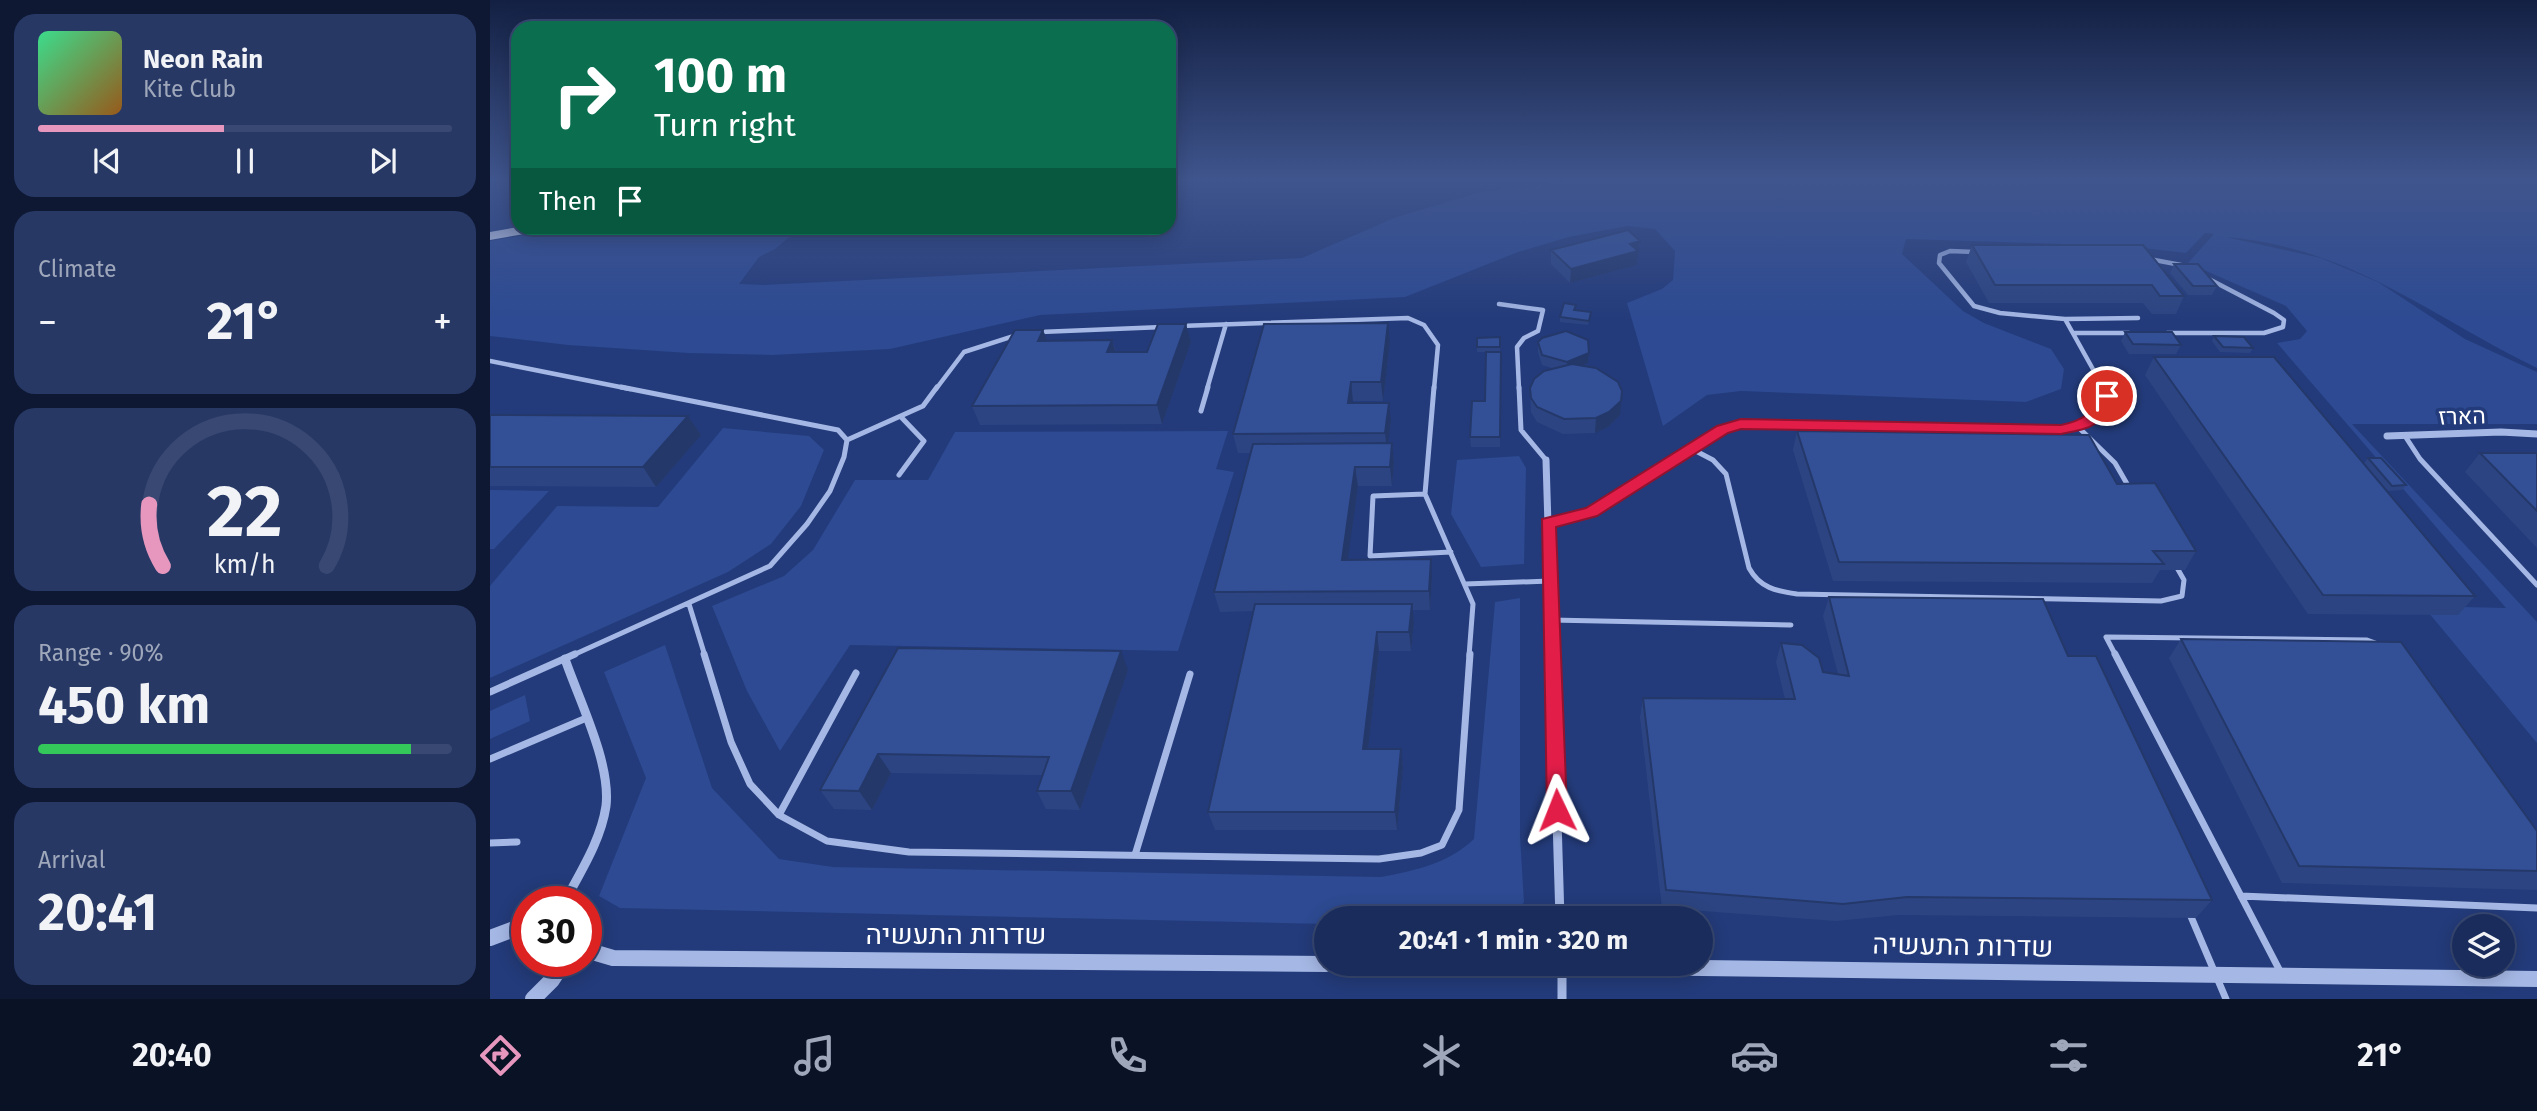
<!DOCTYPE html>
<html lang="en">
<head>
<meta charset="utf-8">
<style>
	body { margin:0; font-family:"Fira Sans",Heebo,sans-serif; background:#273865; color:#f1f3f6; height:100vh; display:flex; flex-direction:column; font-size:26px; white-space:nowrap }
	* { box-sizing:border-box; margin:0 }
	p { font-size:23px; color:#9fa7bb }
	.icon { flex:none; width:38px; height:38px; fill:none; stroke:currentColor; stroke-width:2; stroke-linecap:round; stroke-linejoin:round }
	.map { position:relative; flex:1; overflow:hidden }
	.panel { display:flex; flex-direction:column; gap:14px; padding:14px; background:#0e1833; width:490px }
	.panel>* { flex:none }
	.hud { position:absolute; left:21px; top:21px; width:665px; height:214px; border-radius:21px; box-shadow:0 4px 18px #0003,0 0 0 2px #384872; background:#0b6e4f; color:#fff; overflow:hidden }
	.tools { position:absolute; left:1962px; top:914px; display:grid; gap:14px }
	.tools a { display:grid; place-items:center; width:63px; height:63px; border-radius:50%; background:#1a2c5c; box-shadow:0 4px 18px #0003,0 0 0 2px #384872; font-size:35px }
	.speed { position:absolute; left:21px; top:886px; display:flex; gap:14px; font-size:35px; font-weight:700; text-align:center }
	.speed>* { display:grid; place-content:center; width:91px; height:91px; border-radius:50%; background:#1a2c5c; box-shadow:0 4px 18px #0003,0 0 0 2px #384872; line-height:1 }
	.speed .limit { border:10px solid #d22; background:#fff; color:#111 }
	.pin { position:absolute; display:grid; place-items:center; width:60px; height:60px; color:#fff; margin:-30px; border:4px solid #fff; border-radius:50%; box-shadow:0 2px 7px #0007 }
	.me { position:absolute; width:77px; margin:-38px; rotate:358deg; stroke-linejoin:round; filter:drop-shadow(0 0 5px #0008) }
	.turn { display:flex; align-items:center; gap:24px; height:147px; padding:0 28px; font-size:32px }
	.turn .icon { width:91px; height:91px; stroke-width:2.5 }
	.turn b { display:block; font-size:49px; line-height:60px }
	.then { display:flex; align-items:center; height:66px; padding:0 28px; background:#0003; gap:14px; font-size:26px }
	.big { font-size:52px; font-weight:700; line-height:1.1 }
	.panel .tile { flex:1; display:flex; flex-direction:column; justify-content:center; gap:10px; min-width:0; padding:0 24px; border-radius:21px; background:#273865 }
	.panel .dial { align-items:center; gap:0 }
	.dial svg { height:182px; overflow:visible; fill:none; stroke:#384872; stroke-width:7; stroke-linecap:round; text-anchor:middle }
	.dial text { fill:#f1f3f6; stroke:none }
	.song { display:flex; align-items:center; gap:21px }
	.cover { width:84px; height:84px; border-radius:10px; background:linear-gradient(135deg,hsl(150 70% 55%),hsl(30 70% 35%)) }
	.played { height:7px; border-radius:4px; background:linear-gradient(90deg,#e797bd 45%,#384872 45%) }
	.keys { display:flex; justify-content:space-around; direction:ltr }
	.heat { display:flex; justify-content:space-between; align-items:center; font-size:38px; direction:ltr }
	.charge { height:10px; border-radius:5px; background:linear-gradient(90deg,#34c759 90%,#384872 0) }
	.trip { position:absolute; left:824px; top:906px; width:399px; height:70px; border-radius:35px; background:#1a2c5c; box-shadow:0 4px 18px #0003,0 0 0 2px #384872; font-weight:700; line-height:70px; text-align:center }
	.tab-bar { display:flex; height:112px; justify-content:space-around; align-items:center; background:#0a1225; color:#9fa7bb }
	.tab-bar .icon { width:49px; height:49px }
	.tab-bar .on { color:#e797bd }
	.tab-bar b { font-size:32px; color:#f1f3f6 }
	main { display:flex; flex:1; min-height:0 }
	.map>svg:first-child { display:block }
	.green { fill:#2d4a92 }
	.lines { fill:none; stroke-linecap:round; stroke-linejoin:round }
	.service-far2 { stroke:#a5b8e5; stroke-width:4.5 }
	.service-far1 { stroke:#a5b8e5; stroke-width:5 }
	.service { stroke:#a5b8e5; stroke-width:7 }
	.minor-far1 { stroke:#a5b8e5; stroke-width:7 }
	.minor { stroke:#a5b8e5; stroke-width:9 }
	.tertiary { stroke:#a5b8e5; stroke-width:16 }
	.primary { fill:#e6ebfc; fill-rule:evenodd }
	.wall { fill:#2c4582 }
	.shaded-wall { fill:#24386a }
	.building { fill:#335097; stroke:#24386a; stroke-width:2 }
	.route { fill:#e11d48; stroke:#92132f; stroke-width:2 }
	.labels { text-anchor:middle; stroke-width:7; stroke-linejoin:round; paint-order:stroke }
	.street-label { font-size:23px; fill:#fff; stroke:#233b7a }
	.near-street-label { font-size:28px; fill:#fff; stroke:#233b7a }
</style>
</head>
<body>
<main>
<section class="panel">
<div class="tile">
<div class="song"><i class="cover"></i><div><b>Neon Rain</b><p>Kite Club</p></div></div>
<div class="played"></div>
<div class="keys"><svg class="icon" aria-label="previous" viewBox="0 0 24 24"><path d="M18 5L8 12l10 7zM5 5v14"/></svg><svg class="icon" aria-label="pause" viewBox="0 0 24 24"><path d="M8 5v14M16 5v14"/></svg><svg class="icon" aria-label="next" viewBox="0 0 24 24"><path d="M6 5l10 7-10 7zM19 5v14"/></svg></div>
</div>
<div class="tile"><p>Climate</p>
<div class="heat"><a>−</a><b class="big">21°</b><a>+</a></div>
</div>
<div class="tile dial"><svg viewBox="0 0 100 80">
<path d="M14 69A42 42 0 1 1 86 69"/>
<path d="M14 69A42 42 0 0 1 8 42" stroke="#e797bd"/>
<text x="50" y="56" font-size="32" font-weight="700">22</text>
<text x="50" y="72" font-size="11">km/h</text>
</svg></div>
<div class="tile"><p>Range · 90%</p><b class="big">450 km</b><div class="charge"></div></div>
<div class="tile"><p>Arrival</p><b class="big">20:41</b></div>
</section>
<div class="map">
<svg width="2047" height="999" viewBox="0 0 2047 999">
	<rect width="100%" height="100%" fill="#233b7a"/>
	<path class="green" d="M1081,181H2047V368C1940,316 1860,247 1736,237L1831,258L1888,282L1975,339L2047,372V424H1862L2047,622V743L1933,606L2016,608L1787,343L1810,339L1817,331L1796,306L1698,263L1724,234L1715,233L1696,253L1636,246L1416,239L1412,254L1473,311L1494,323L1561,349L1574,369L1571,389L1536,402L1251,391L1217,395L1173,426L1137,303L1172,289L1183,280L1185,251L1165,229L1137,226L1079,237L1028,252L915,297L550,315L400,349L283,355L198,353L78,345L0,336V241L77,228H310L285,249L269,257L249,284L274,285L812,258L904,218L991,192Z
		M233,428L319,436L334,450L311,506L281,544L238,572L0,678V586L67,506L168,507Z
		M738,431L726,469L744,472L688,651L360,645L290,751L257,691L222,606L294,576L323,550L365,480H438L465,432Z
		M1029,456L1036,468L1034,564L991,567L961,514L967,460Z
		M0,490L59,491L4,549H0Z
		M1030,598V836L1034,902L1024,919H836V924L130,908L109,896L156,778L114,672L175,645L222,788L289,859L343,867L891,877C927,870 957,864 984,839L1005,602Z
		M35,695L40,721L0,739V711Z"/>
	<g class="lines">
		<path class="service-far2" d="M1485,252L1460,251L1450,255L1449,263L1484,306L1510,313L1575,319
			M1659,259L1691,265
			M1009,304L1053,310L1048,331L1034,338L1027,347L1029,389
			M690,326L918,318L934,325L948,345L944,389
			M550,332L673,327
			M1583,333H1639
			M1677,333H1774L1793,327L1794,320L1784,313L1715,277
			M0,361L140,389
			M446,389L474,352L530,334
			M717,389L736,324
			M1614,389L1575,319L1648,318"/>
		<path class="service-far1" d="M944,387L935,494L983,604L979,656
			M1029,387L1031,430L1056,460
			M711,411L718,387
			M1587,426L1625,463L1640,489
			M1915,436L1930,459L2047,585
			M357,440L433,406L447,387
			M1202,449L1223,460L1236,474L1259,568C1270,588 1286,591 1307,594L1671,601L1692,596L1694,580L1686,566
			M409,475L434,441L412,418
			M935,494L883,496L880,556L961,552
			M1058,523L1102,512L1232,430L1251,424L1571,429C1594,425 1606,417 1617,396L1613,387
			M975,584L1060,581
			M199,604L215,656
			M1061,620L1301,625
			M81,656L280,566L317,524L340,491L354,457L357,440L348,430L131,387
			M1626,656L1616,637L1877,640L1888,644"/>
		<path class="service" d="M214,654L241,742L260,784L289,815L337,841L419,852L889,859L931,853L952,845L969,810L980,654
			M1625,654L1791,973
			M0,692L85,654
			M0,759L94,719
			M289,815L366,673
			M0,843L27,842
			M645,855L700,674
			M1751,896L2047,908
			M1699,912L1736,999"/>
		<path class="minor-far1" d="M1897,436L2011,432L2047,434
			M1056,460L1062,656"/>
		<path class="minor" d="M1062,654L1070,919
			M75,659C89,700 121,763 116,806C111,840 91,871 75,901
			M1072,965V999"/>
		<path class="tertiary" d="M0,938L37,924
			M96,950L123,958L836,964
			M899,964L2047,979
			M43,999L62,980L74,961"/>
		<path class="primary" d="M28,227L52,228L46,232L0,240V232Z"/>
	</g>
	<path class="wall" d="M1150,241L1147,265L1080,283L1061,264V250Z
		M1482,245H1653L1694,296L1686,314H1662L1653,303H1499L1476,262Z
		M1684,264L1727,286L1722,295H1698L1680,273Z
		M1085,310L1101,312L1098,325L1070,322V317Z
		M696,324L701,342L672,424L490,425L482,406L553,330L557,340H622L626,352H657Z
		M1635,332L1691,345L1686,354H1639L1631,341Z
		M1724,336L1763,348L1760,353L1730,352L1722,341Z
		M1010,337V352H987V338Z
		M900,342L893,401H863V403L901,421L898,443H902L904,462L902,486H868L857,560L942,578L940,610H922L924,623L921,651H889L878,749H911L913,768L907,830H725L718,812L764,611L730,612L724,592L760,453H748L743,434Z
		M1048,342L1099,353L1098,363L1092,366L1130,415L1118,427L1105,433L1073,434L1047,422L1041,412L1040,388L1065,369L1052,365L1048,352Z
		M1011,352L1010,447H981L980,437L995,401Z
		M1664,357L1985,596L1968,615L1818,614L1655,375Z
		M0,415L198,416L211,435L166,487L0,486Z
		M1307,431L1627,484L1706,551L1695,570H1670L1662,583L1343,581L1303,450Z
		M1990,453H2047V548L1975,472Z
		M1878,458L1916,485L1912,490L1898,491L1874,463Z
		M1339,597L1578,656L1722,900L1706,918L1408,915L1346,921L1172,908L1150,717L1153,698L1295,699L1286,662L1291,643L1333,672L1348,674L1333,616Z
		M1691,639L2047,831V890L1792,883L1679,658Z
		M408,648L638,670L590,810L556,809L547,791L552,775L401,773L382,810L344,809L330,790Z"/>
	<path class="shaded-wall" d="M1150,241L1147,265L1080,283L1081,269L1140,244Z
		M898,323L900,342L893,401L891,382Z
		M696,324L701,342L672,424L667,405Z
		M553,330L560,348L548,341Z
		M622,340L627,358L617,352Z
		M1099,353L1098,363L1077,372V362Z
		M861,382L863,401L860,422L858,403Z
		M1132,391L1130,415L1118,427L1105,433L1106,418Z
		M899,403L901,421L897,452L895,433Z
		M198,416L211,435L166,487L153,467Z
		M902,443L904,462L902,486L900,467Z
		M865,467L868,486L855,579L852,560Z
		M941,559L942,578L940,610L939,591Z
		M922,604L924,623L921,651L919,632Z
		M887,632L889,651L876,768L873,749Z
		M631,651L638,670L590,810L581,791Z
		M911,749L913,768L907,830L905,812Z
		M388,754L401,773L382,810L369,791Z"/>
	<path class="building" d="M1138,230L1150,241L1140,244L1148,251L1081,269L1061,250Z
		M1482,245H1653L1694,296H1670L1662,285H1505Z
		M1684,264H1708L1727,286H1703Z
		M1074,303L1086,305L1084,310L1101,312L1099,321L1070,317Z
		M898,323L891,382H861L858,403H899L895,433L743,434L774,324Z
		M668,324H696L667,405L482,406L525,330H553L548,341L622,340L617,352H657Z
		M1076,331L1098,340L1099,353L1077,362L1052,355L1048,342L1052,338Z
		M1635,332H1682L1691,345L1643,344Z
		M1724,336L1754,337L1763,348L1733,347Z
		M1010,337V347H987V338Z
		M996,352H1011L1010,437H980L982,401H995Z
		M1664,357H1784L1985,596L1833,595Z
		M1082,364L1106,368L1128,382L1132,391L1131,401L1119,412L1106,418L1074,419L1047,407L1041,398L1040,388L1044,379L1054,371Z
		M0,415L198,416L153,467H0Z
		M1307,431L1599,435L1627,484L1665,483L1706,551H1663L1674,564L1349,562Z
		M902,443L900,467H865L852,560L941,559L939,591L724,592L763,444Z
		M1990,453H2047V511Z
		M1878,458H1891L1916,485L1902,486Z
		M1339,597L1553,599L1578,656H1606L1722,900L1417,897L1353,904L1176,890L1153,698L1305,699L1291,643L1312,645L1329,658L1333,672L1359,676Z
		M765,604H922L919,632H887L873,749H911L905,812H718Z
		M1691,639L1911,642L2047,831V871L1809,866Z
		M408,648L631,651L581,791H547L559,757L388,754L369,791L330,790Z"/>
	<linearGradient id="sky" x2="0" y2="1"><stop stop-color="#132043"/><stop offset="0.56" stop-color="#3f558d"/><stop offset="1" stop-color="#3f558d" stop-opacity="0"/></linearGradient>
	<rect width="2047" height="321" fill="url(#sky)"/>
	<path class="route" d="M1617,391L1624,396C1611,427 1602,428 1571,434L1251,429L1238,433L1107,516L1066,527L1077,810L1074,817L1067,819L1060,817L1057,810L1052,519L1096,508L1227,426L1251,419L1571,425C1595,420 1600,414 1612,393Z"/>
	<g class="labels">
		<g class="street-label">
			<text transform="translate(1972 416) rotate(-2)" y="8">הארז</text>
		</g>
		<g class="near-street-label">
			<text x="466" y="944">שדרות התעשיה</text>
			<text transform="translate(1473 945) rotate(1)" y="10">שדרות התעשיה</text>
		</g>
	</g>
</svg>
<div class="tools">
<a><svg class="icon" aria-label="layers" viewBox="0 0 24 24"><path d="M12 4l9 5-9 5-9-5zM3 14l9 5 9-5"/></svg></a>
</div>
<div class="speed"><div class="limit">30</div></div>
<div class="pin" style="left:1617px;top:396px;background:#d93025"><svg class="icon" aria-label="arrive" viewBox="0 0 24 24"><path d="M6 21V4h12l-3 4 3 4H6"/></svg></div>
<svg class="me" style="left:1067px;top:810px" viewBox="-20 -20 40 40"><path d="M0-17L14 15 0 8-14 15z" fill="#e11d48" stroke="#fff" stroke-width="4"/></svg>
<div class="trip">20:41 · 1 min · 320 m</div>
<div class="hud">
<div class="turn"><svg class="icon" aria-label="right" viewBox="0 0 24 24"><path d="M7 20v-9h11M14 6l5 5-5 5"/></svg><div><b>100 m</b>Turn right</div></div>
<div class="then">Then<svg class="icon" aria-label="arrive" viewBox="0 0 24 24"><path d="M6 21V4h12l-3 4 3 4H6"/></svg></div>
</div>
</div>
</main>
<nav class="tab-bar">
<b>20:40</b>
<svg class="icon on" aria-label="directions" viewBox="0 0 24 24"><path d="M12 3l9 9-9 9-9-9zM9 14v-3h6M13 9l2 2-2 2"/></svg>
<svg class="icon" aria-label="music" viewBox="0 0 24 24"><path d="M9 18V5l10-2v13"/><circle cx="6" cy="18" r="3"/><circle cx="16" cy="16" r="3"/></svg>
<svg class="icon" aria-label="phone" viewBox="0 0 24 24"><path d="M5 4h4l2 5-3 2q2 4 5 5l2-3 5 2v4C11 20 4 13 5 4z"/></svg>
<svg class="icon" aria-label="climate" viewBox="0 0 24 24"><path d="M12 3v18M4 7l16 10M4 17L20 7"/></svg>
<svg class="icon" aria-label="car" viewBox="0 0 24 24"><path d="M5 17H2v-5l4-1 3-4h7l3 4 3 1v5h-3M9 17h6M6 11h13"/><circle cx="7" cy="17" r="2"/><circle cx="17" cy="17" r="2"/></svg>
<svg class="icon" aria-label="filters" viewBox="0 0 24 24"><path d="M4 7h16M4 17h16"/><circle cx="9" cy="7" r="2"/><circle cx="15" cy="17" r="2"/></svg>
<b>21°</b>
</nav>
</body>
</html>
